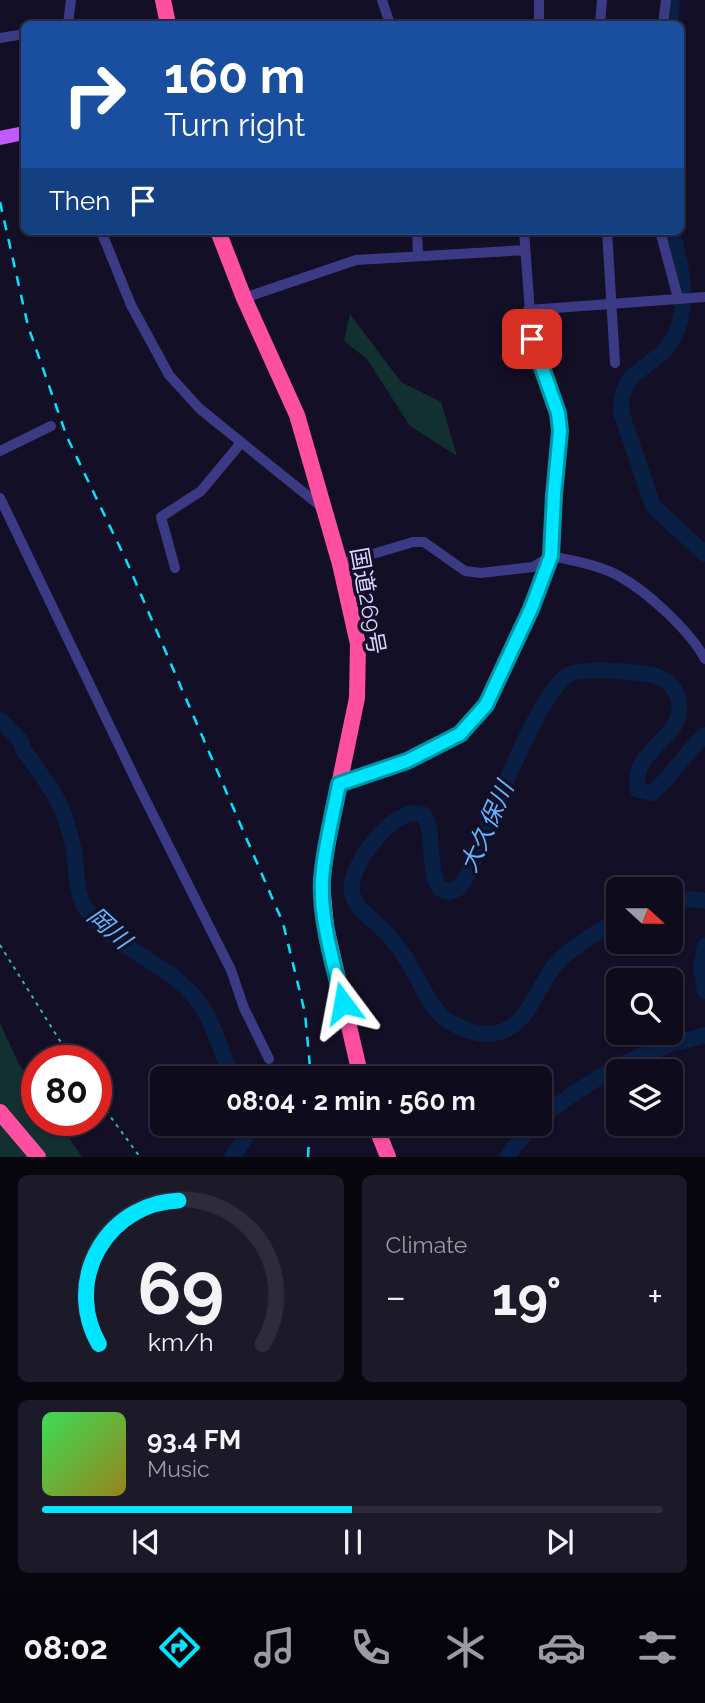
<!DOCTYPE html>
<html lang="en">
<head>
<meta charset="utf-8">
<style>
	body { margin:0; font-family:Raleway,"Noto Sans JP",sans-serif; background:#1c1929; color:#f1f3f6; height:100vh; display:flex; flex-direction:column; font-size:26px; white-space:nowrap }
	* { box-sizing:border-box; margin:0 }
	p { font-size:23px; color:#9b9ba3 }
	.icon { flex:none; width:38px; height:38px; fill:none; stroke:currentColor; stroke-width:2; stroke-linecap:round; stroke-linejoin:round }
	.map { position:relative; height:1157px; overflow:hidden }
	.drawer { display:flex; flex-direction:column; gap:18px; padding:18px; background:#08060f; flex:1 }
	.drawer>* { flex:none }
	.banner { position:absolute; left:21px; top:21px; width:663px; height:214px; border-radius:10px; box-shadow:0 2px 5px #0004,0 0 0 2px #2e2b3b; background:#1a4fa0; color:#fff; overflow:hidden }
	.needle { width:46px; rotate:111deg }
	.tools { position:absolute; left:606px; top:877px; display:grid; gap:14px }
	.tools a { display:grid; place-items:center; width:77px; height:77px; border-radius:10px; background:#0e0b1c; box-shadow:0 2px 5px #0004,0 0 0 2px #2e2b3b; font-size:35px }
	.speed { position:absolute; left:21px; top:1045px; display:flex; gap:14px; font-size:35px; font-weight:700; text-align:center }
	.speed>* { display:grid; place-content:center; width:91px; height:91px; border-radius:50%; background:#0e0b1c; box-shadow:0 2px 5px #0004,0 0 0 2px #2e2b3b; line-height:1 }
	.speed .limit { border:10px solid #d22; background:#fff; color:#111 }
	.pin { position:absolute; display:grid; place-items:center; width:60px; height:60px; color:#fff; margin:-30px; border-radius:14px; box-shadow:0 4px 10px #0006 }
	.me { position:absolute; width:77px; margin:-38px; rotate:347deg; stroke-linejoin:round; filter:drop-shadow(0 0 5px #0008) }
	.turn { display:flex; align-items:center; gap:24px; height:147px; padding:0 28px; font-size:32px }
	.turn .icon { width:91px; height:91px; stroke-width:2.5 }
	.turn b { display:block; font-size:49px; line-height:60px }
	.then { display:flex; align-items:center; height:66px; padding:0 28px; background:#0003; gap:14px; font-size:26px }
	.big { font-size:52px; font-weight:700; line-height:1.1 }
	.drawer .widget { flex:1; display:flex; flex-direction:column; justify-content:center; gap:10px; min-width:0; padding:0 24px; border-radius:10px; background:#1c1929 }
	.drawer .dial { align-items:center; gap:0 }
	.dial svg { height:182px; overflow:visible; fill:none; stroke:#2e2b3b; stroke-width:7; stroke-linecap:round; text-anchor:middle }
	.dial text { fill:#f1f3f6; stroke:none }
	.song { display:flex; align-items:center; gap:21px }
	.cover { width:84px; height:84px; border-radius:10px; background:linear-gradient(135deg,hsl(130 70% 55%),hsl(50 70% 35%)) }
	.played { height:7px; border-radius:4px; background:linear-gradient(90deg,#00e5ff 50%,#2e2b3b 50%) }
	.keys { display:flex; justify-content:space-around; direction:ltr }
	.heat { display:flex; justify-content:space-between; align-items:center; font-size:38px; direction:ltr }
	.drawer .tiles { flex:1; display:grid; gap:18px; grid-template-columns:1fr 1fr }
	.widget:last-child { grid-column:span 2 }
	.trip { position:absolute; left:150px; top:1066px; width:402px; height:70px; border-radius:10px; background:#0e0b1c; box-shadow:0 2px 5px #0004,0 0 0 2px #2e2b3b; font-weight:700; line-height:70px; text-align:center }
	.dock { display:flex; height:112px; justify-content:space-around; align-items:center; background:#06040b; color:#9b9ba3 }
	.dock .icon { width:49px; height:49px }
	.dock .on { color:#00e5ff }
	.dock b { font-size:32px; color:#f1f3f6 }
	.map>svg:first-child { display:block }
	.green { fill:#12302f }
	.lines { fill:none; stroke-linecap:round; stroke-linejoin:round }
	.river { stroke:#0a1f44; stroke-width:16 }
	.path { stroke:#2fb8b0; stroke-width:2; stroke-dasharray:3.5 5; stroke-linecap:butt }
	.minor { stroke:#3d3a85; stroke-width:10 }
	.major { stroke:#c25bff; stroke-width:14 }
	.highway { stroke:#ff4fa3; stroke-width:16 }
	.rail { stroke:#00e5ff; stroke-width:2.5; stroke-dasharray:10 9; stroke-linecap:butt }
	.route-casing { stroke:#0095a6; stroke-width:18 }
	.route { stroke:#00e5ff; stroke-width:12 }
	.labels { text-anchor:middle; stroke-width:7; stroke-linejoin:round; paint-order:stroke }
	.street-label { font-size:23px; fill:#d9d4ff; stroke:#130f26 }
	.water-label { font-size:24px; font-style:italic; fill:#62b6ff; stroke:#130f26 }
</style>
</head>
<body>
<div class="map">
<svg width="705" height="1157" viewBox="0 0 705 1157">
	<rect width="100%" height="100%" fill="#130f26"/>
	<path class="green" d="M350,314L401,382L441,402L457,456L410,426L367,359L344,341Z
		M0,1023L19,1064L37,1089V1120H57L82,1157H0Z"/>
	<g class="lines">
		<path class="river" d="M670,24L672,0
			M672,231C681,265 691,303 674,337C656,371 620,365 621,412L653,506L705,554
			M0,720L21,741L22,747C33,765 59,796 64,815C68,827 72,839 74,851C77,870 75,892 86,909C114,950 171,963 200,1004C215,1026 222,1054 232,1078
			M670,901L691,899L705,901
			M618,921C596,932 574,945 557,963C537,985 529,1027 496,1033C478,1037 455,1027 442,1016C429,1005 422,985 413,971C407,959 398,946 389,936C378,922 355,911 352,892C348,867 388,815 414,813C415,813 424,814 424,815C436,837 426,866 440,889L450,892L459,888L467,876C485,835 535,697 567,676C581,666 629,672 646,674C663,676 677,685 679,703C684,741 630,747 638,790L652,793C672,777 685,752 705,735
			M705,946L701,967L705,991
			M541,1118C578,1088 623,1061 668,1045C680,1041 693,1040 705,1035
			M232,1157L245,1139L249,1124
			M507,1157L516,1144L535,1124"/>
		<path class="path" d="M0,945L72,1060
			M96,1097L140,1157"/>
		<path class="minor" d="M382,0L390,24
			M68,24L71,0
			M539,24V0
			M600,24L602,0
			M663,24L666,0
			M0,38L24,34
			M101,231L131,305L169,375L200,409L324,509
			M417,231L418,255
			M607,231L615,363
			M660,231L678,298
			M244,298L356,260L525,250
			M528,310L705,297
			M0,451L51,426
			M0,498L141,791L231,970L244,1008L269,1059
			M340,564L413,542H424L465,571L481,573L533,567L551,556C574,561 599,565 619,576C648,592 690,631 705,659
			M175,568L161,517L201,491L241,443
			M339,784L407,761L433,749L460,734L486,705L510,657L551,556L560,431L558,413L532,339L524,231"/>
		<path class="major" d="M0,138L24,133"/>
		<path class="highway" d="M163,0L168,24
			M218,231L244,298L297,415L340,564L358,644L357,698L328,838L322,882L326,927L361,1078
			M0,1112L38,1157
			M375,1124L388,1157"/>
		<path class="rail" d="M0,202L28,326L67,437L126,560L283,923L305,1013L311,1078
			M308,1157L310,1124"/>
	</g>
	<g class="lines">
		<g class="route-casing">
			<path id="route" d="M343,1003C334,964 320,921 322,880C324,848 333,816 339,784L407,761L460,734L486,705L531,609L551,556L554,495L560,431L558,413L532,339"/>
		</g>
		<use href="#route" class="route"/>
	</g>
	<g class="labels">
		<g class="street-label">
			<text transform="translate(368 601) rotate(80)" y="8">国道269号</text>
		</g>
		<g class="water-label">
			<text transform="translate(487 827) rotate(-66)" y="8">大久保川</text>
			<text transform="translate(109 928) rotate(42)" y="8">岡川</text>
		</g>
	</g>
</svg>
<div class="tools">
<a><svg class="needle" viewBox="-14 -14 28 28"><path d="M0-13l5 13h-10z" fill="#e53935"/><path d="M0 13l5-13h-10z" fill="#9b9ba3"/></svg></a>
<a><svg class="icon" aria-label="search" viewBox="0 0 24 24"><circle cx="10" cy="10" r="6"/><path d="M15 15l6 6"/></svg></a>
<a><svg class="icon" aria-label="layers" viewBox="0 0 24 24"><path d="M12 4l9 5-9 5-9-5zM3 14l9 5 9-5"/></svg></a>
</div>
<div class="speed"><div class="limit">80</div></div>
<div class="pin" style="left:532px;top:339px;background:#d93025"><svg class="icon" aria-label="arrive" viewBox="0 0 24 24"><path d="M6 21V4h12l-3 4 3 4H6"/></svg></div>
<svg class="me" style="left:343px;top:1003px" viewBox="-20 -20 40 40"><path d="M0-17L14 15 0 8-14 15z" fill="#00e5ff" stroke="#fff" stroke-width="4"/></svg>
<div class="trip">08:04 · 2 min · 560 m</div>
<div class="banner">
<div class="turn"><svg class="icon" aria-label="right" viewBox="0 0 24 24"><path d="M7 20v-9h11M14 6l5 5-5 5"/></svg><div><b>160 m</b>Turn right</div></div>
<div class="then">Then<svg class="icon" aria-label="arrive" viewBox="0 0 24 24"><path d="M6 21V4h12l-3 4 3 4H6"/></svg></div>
</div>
</div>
<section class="drawer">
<div class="tiles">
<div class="widget dial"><svg viewBox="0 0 100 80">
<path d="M14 69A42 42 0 1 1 86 69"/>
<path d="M14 69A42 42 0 0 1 49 6" stroke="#00e5ff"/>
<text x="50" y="56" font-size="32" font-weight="700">69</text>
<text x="50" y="72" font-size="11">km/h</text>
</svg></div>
<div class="widget"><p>Climate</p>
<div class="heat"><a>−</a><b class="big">19°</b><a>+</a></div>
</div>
<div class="widget">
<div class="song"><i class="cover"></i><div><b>93.4 FM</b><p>Music</p></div></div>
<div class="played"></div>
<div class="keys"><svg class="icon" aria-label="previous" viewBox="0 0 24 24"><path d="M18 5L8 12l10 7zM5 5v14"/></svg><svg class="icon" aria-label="pause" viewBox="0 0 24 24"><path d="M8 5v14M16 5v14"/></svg><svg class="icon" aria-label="next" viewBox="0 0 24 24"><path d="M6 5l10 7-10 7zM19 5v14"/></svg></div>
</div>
</div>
</section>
<nav class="dock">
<b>08:02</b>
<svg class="icon on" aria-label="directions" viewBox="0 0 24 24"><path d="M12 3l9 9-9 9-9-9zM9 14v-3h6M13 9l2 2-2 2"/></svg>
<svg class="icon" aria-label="music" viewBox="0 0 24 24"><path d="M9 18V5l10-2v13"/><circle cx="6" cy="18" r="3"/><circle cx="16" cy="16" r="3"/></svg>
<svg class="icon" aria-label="phone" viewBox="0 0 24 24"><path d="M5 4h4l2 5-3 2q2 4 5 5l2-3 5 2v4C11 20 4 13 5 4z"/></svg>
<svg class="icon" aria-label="climate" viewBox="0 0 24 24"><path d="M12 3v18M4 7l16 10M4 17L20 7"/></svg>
<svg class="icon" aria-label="car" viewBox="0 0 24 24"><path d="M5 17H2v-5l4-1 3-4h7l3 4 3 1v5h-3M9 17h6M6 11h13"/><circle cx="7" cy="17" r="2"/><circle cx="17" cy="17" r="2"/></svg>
<svg class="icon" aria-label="filters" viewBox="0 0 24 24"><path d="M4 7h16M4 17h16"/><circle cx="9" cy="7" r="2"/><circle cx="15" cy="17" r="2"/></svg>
</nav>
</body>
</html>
